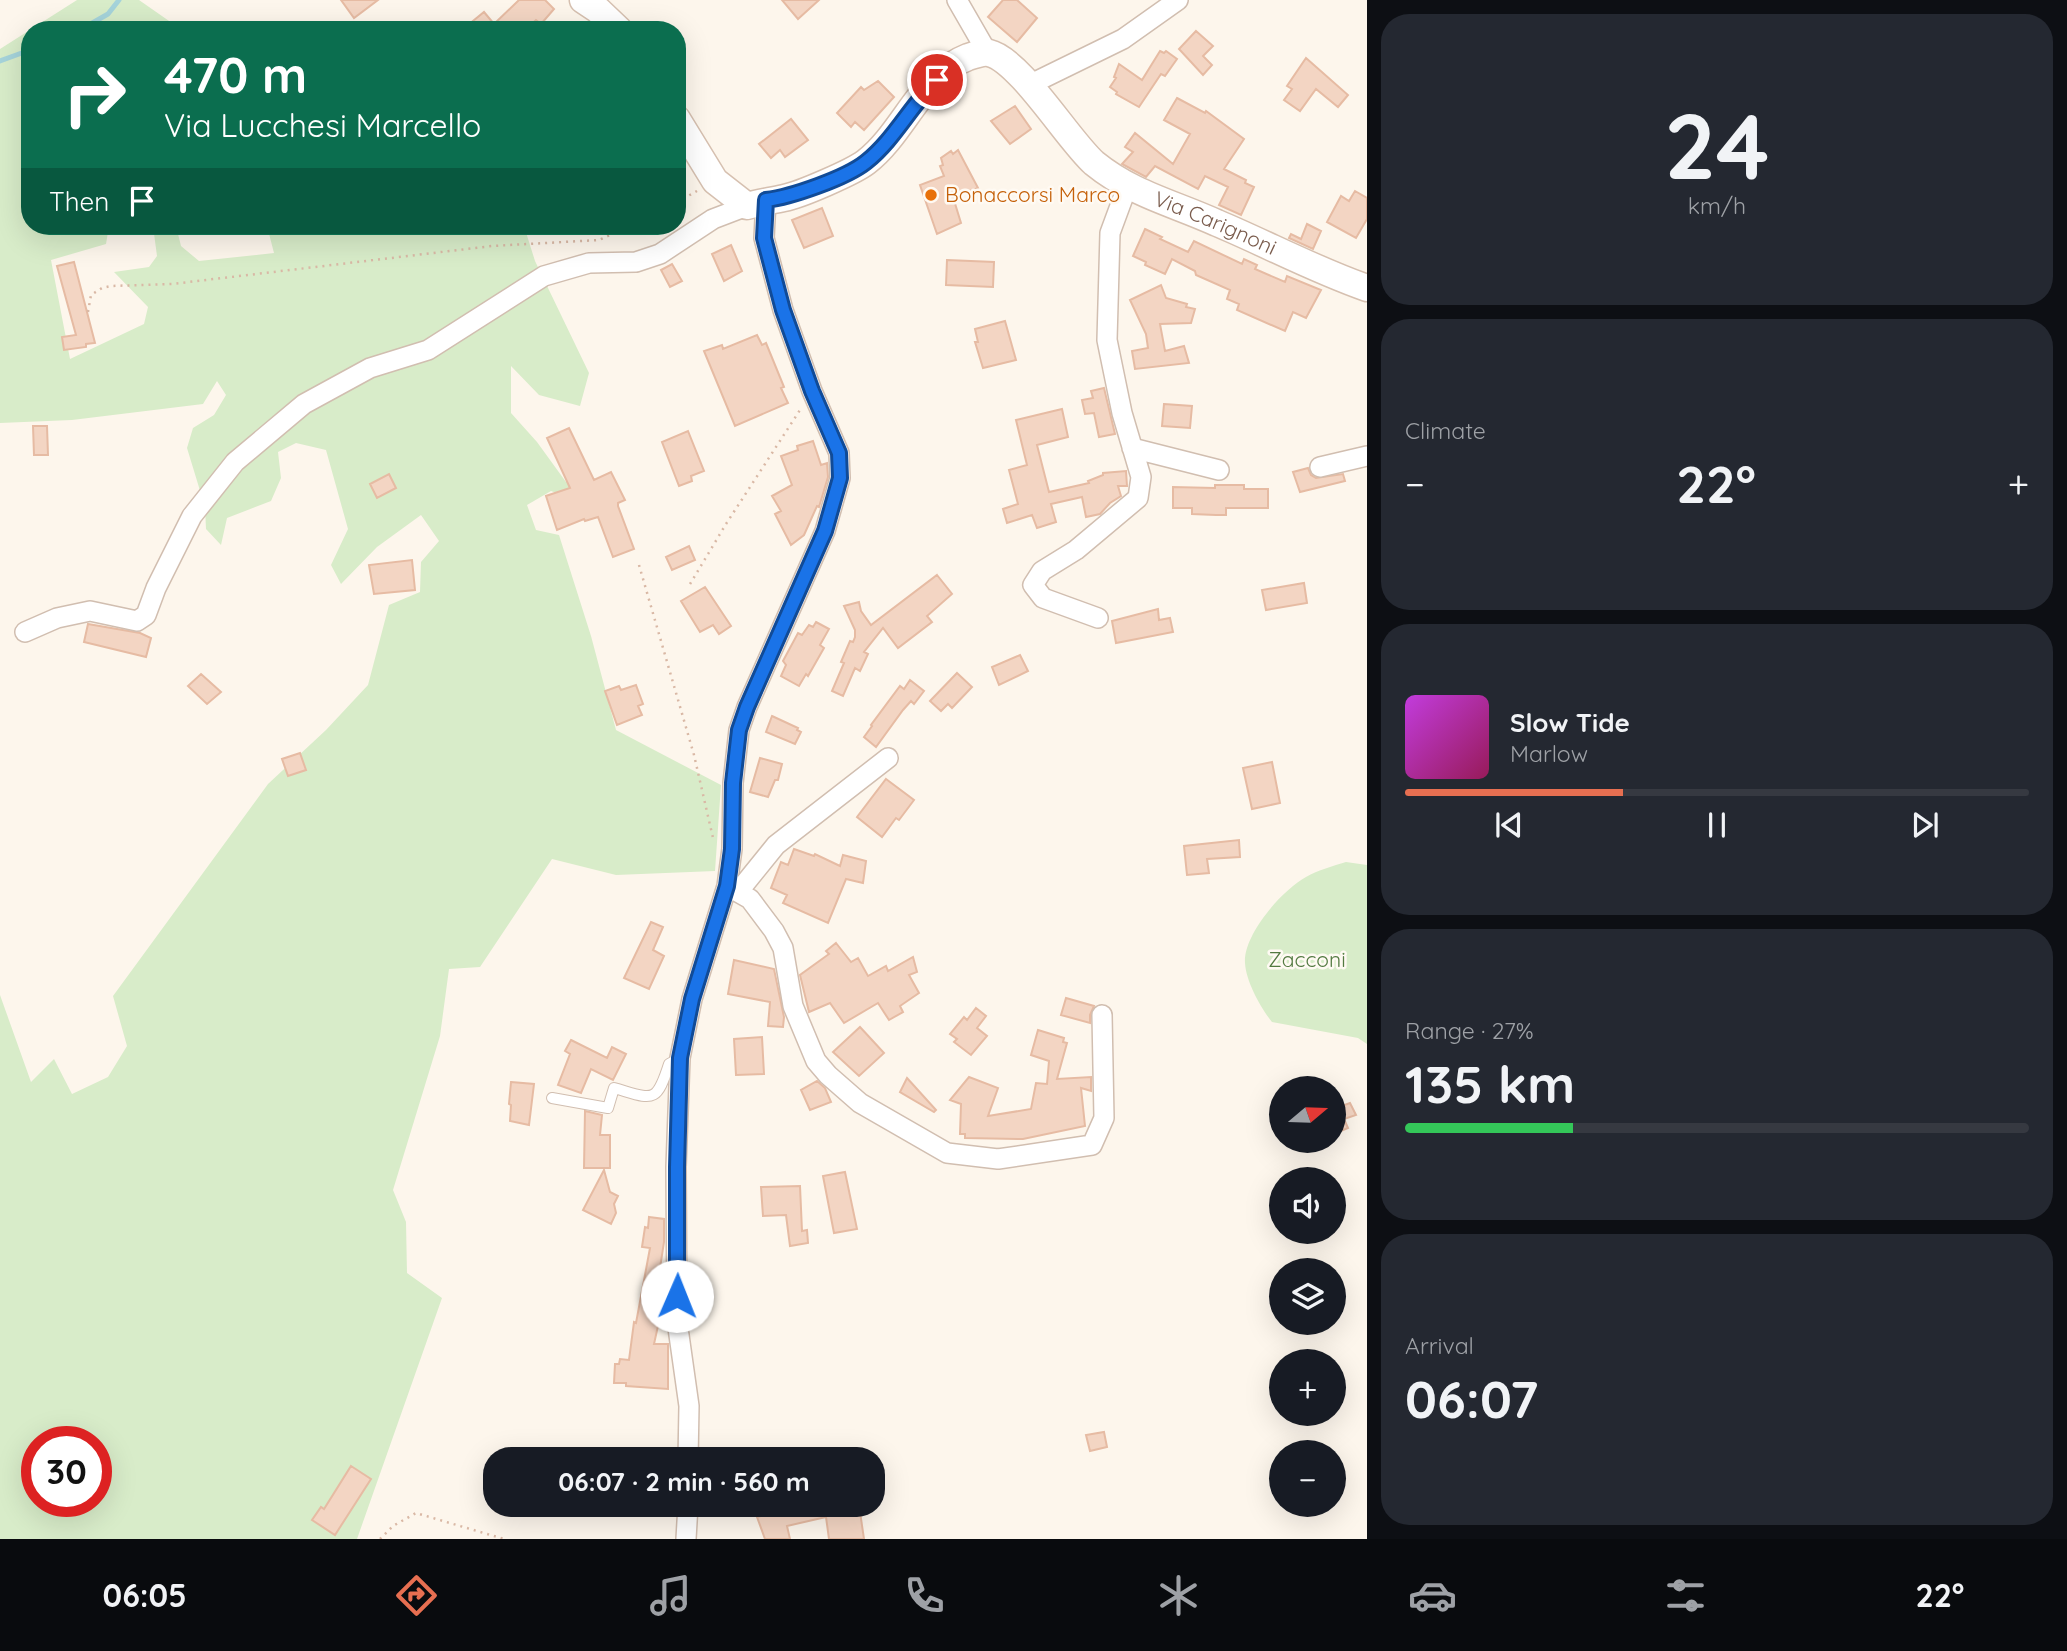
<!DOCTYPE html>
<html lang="en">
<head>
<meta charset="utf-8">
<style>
	body { margin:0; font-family:Quicksand,sans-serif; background:#242831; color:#f1f3f6; height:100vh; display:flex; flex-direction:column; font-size:26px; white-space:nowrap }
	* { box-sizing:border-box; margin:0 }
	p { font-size:23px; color:#9ea1a6 }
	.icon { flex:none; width:38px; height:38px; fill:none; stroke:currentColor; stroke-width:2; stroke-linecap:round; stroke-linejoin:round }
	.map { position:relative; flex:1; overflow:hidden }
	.panel { display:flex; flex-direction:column; gap:14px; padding:14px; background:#0d0f14; width:700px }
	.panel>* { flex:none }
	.guide { position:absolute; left:21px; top:21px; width:665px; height:214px; border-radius:28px; box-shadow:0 7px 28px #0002; background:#0b6e4f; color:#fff; overflow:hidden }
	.needle { width:46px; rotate:71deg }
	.controls { position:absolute; left:1269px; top:1076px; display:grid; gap:14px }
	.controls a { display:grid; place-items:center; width:77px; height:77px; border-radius:50%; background:#171b24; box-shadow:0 7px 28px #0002; font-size:35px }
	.speed { position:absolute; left:21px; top:1426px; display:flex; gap:14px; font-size:35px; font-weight:700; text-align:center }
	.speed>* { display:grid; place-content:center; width:91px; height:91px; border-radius:50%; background:#171b24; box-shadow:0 7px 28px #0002; line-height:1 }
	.speed .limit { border:10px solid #d22; background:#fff; color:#111 }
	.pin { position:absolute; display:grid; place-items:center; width:60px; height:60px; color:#fff; margin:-30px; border:4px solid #fff; border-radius:50%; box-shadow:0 2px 7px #0007 }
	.me { position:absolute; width:77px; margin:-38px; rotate:1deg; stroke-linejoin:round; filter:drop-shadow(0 0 5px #0008) }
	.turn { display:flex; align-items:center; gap:24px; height:147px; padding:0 28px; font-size:32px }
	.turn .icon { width:91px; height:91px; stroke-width:2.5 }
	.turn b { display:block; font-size:49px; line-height:60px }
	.then { display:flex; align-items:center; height:66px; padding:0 28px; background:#0003; gap:14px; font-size:26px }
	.big { font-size:52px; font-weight:700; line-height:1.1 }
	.panel .card { flex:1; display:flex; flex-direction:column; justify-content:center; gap:10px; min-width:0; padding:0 24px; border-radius:28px; background:#242831 }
	.panel .dial { align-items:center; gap:0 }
	.dial b { font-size:91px; line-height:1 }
	.song { display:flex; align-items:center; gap:21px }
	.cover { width:84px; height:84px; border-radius:10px; background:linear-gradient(135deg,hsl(290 70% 55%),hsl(330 70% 35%)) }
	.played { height:7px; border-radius:4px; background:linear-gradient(90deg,#e76f51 35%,#363941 35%) }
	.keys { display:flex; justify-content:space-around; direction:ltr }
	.heat { display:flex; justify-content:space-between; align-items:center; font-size:38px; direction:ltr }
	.charge { height:10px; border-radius:5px; background:linear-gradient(90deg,#34c759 27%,#363941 0) }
	.trip { position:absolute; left:483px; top:1447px; width:402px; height:70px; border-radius:28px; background:#171b24; box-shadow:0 7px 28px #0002; font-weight:700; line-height:70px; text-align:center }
	.tabs { display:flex; height:112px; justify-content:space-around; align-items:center; background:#090b0e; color:#9ea1a6 }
	.tabs .icon { width:49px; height:49px }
	.tabs .current { color:#e76f51 }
	.tabs b { font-size:32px; color:#f1f3f6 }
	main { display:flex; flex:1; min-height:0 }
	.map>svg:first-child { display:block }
	.green { fill:#d8ecc9; fill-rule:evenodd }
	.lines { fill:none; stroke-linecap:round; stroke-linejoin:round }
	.stream { stroke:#a5d3da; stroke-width:5 }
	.building { fill:#f3d5c3; stroke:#e6bba3; stroke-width:2 }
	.lane-casing { stroke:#d1beb0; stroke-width:12 }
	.street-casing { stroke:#d1beb0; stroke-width:22 }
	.secondary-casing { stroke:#d6c0b0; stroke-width:29 }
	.path { stroke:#d9b8a5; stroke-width:2.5; stroke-dasharray:2 5; stroke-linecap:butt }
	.lane { stroke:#fff; stroke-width:10 }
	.street { stroke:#fff; stroke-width:19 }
	.secondary { stroke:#fff; stroke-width:26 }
	.route-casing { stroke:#114b97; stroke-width:18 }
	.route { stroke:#1a73e8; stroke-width:12 }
	.food-dot { fill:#e8710a; stroke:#fffaf3; stroke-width:2.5 }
	.labels { text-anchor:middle; stroke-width:5; stroke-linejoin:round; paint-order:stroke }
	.food-label { font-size:21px; fill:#c56008; stroke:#fffaf3; text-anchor:start }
	.street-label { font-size:21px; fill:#7a5c4d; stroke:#fffaf3 }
	.park-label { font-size:21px; fill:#537a41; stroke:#fffaf3 }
</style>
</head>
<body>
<main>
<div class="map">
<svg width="1367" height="1539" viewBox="0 0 1367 1539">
	<rect width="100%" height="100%" fill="#fdf6ec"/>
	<path class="green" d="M77,0H139L182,30H30V226H109L106,244L51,260L70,359L144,324L148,307L114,272L149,267L157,256L153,226H176L181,246L199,261L274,253L267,226H524L535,261L589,373L580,406L539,395L511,366V413L537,442L566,482L578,477L567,497L551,491L527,505L536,530L559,535L591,636L616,730L721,785L715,871L616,875L552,859L480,967L449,969L440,1036L393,1190L406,1222L407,1273L442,1298L357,1539H0V995L31,1082L54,1059L72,1094L108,1077L127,1046L113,996L268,784L326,730L368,685L389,605L420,592L421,562L439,541L421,515L377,547L341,584L331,565L348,529L326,450L296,443L278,452L281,478L271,501L227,518L221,545L206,529L205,507L187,448L193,428L214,415L226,395L217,381L203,404L72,420L0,423V49ZM37,1442H96V1502H37Z
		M1346,862L1367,865V1044L1358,1038L1272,1022C1261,1008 1246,982 1245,963C1243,935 1282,890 1306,877C1318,870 1333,866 1346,862Z"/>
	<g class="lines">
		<path class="stream" d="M80,30L108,14L119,0
			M0,61L30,50"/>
	</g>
	<path class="building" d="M341,0H378L354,18Z
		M519,0H545L554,9L541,24L536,20L525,30H462L484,12L494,24Z
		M782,0H819L798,19Z
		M1003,0H1017L1037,18L1017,42L988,17Z
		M1196,31L1213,46L1203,56L1212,65L1203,75L1179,49Z
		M1160,51L1164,53L1166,51L1177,59L1165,76L1161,74L1139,107L1116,94L1117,92L1110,87L1116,78L1114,77L1119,64L1142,80Z
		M1306,58L1348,95L1338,107L1316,89L1300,111L1284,100L1292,89L1287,86Z
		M878,81L894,97L864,130L855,122L851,127L837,113L861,87L864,90Z
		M1177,98L1205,113L1206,111L1244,139L1224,169L1246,180L1245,183L1254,187L1241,215L1219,205L1228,187L1205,176L1198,189L1155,166L1146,177L1122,164L1133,152L1125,147L1135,133L1173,164L1190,134L1164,120Z
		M1015,106L1031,129L1010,144L991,121Z
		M791,119L808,140L785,157L780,150L771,158L759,144Z
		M958,150L978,188L953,197L961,223L937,234L920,185L944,176L940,166L943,165L941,158L951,151L953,154Z
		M1355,191L1367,198V219L1356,238L1327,222L1341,196L1349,201Z
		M822,208L833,236L804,248L792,220Z
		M1307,224L1321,231L1313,249L1289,238L1291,234L1301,239Z
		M1145,229L1162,237L1160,239L1188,252L1194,241L1242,264L1244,259L1257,265L1255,269L1285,282L1287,276L1321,290L1306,318L1293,312L1285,331L1237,310L1239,304L1227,299L1230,290L1196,275L1195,271L1172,259L1165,274L1145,265L1146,262L1133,256Z
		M731,245L742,271L724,281L712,254Z
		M947,260L994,262L993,287L946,285Z
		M74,262L95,343L86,344V347L64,350L62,337L76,335L57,266Z
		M672,264L682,281L670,287L661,270Z
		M1161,285L1166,298L1187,304L1186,307L1195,309L1191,323L1160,324L1165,351L1184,346L1189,363L1135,369L1132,351L1148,348L1146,334L1130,300Z
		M1005,321L1016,360L983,368L975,342H978L975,329Z
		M757,335L762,345L766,343L784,387L781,388L788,403L735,426L704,351L722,345L723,349Z
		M1104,388L1115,434L1099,437L1094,413L1085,414L1082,400L1093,398L1091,391Z
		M1164,404L1192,406L1190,428L1162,426Z
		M1062,409L1068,437L1037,445L1049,492L1089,483L1088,481L1103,475V473L1126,471L1127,486H1118L1121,496L1110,503L1100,514L1086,517L1082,497L1051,504L1056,522L1037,528L1032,515L1007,523L1003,509L1018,504L1009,470L1027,465L1016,420Z
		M33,426H47L48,455H34Z
		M569,428L594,480L611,472L625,500L618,503V506L634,549L613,557L598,517L585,521L584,519L557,530L546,496L570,488L547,438Z
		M688,431L704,471L691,476L692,481L679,486L662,442Z
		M813,441L821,465L827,463L828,477L819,507L817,506L804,535L791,545L775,514L781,511L772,496L792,485L781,456L798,450L797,446Z
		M1308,468L1311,475L1316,478L1343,474L1345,481L1300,492L1293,472Z
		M389,474L396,488L377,498L370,484Z
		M1215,485H1244V489H1268V508H1226V515H1216L1192,514V508H1173V487L1215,488Z
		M689,546L695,560L672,570L666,557Z
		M412,560L415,590L374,594L369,565Z
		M937,575L952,594L927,616L932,622L898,648L883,628L864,652L868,654L860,671L855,668L843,696L832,691L844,663L841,662L850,641L853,642L855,637V630L844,606L859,602L861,611L871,625Z
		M1304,583L1307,603L1266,610L1262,590Z
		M705,587L731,626L719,634L713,625L700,632L681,601Z
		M1158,609L1159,620L1170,618L1173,632L1116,643L1112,621Z
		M816,622L829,629L820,645L824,648L808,676L806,674L799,686L781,676L786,665L783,661L798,633L802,635L809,625L813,627Z
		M88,624L140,633L151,638L146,657L84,642Z
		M1020,655L1028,671L999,685L992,667Z
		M957,673L972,687L952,708L948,704L941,711L930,701Z
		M201,674L221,692L207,704L188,686Z
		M910,680L924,691L914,704L911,701L903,710L876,747L864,737L872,726L871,725L900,686L904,689Z
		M636,685L643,704L638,706L642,715L617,725L605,691L619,686L621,690Z
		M772,716L798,728L797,730L801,732L795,744L766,732Z
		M300,753L306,770L288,776L282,759Z
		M760,758L782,764L778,780H775L768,797L750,792Z
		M1272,762L1280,803L1252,809L1243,768Z
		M886,779L914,800L899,820L896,818L882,837L857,817Z
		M1239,840L1240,857L1207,859L1209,873L1187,875L1184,846Z
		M794,849L814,856L815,854L840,866L843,855L866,861L863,883L846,879L828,923L783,903L787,895L771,888L781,862L788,865Z
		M651,922L663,927L653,950L664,956L649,989L624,978Z
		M836,943L851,962L858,958L868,976L886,966L888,971L913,957L917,972L909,975L919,993L900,1006L903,1012L889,1020L878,1003L844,1023L830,1003L809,1012L800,975L829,954L826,951Z
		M734,960L774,969L784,1017L783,1027L768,1026L770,1002L728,994Z
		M1066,998L1094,1006L1090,1015V1023L1061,1015Z
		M976,1008L986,1016L977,1028L987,1036L971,1055L954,1042L957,1039L950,1034L964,1017L967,1020Z
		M860,1027L884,1053L859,1076L833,1052Z
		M1038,1030L1064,1038L1063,1042L1067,1043L1057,1079L1091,1077V1091L1081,1088L1085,1126L1023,1139L965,1138V1134H960L961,1104L950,1100L969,1077L998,1088L988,1116L1031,1109L1036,1083L1047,1084L1049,1061L1031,1055Z
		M762,1037L764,1074L736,1075L734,1039Z
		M571,1040L607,1058L612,1047L626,1054L613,1080L591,1069L581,1093L558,1085L570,1054L565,1051Z
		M907,1078L936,1110L934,1112L900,1092Z
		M817,1081L825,1088L831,1102L810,1110L801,1090Z
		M511,1082L534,1084L529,1125L510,1121L511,1105L509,1104Z
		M1334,1093L1339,1107L1350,1103L1356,1115L1344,1119L1348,1128L1334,1134Z
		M585,1111L602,1115L600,1135H610V1168H584Z
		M604,1170L610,1192L618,1196L614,1204L616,1213L611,1224L583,1210Z
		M845,1172L857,1229L834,1233L823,1176Z
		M800,1186L802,1231L807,1230L808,1243L790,1246L786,1215L763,1216L761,1187Z
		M649,1217L664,1219V1242L660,1268L664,1269L665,1294L654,1344H668V1389L626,1386V1383H614L615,1364H619L620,1359L629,1360L634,1322L636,1323L650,1248L642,1247L645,1227L648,1228Z
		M1104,1432L1107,1447L1090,1451L1086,1435Z
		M351,1466L371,1479L335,1535L312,1520L321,1507L324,1509Z
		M804,1505L805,1507L859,1505L864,1539H829L826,1517L787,1526L790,1539H765L757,1517Z"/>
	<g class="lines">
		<g class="lane-casing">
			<path id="lane" d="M552,1098L608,1108L614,1088C653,1099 656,1105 669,1064L680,1058"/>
		</g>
		<g class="street-casing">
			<path id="street" d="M957,0L987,52
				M1029,85L1123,39L1178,0
				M1132,448L1219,470
				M1320,467L1367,456
				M1098,618L1043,598L1033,585L1042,571L1076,550L1138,498L1141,477L1122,413L1107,340L1110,233L1127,187
				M25,632L57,618L90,611L137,621L146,615L156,588L192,516L235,462L304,404L370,368L428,350L544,276L589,263L636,262L660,254L713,219L747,206
				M727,886L750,899L774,931L783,948L793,1006L816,1061L828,1075L860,1103L947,1153L998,1159L1092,1145L1104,1118L1102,1015
				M738,892L776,845L888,758
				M688,1460L689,1406L677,1321L676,1167L680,1058L692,999L727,886L732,849L733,783L739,730L747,707L825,531L840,478L839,453L812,391L783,310L764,238L766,200
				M686,1539L688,1505"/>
		</g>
		<g class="secondary-casing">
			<g id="secondary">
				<path d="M583,0L598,10L619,30"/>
				<path id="s1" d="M677,119L715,181L747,206C760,202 772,201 784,198C800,195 853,172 866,162C904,133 921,75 968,57C974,55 984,52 989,53C1020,60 1068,140 1094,163C1132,194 1173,203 1217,223C1267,244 1315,270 1367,288"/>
			</g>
		</g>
		<path class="path" d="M677,202L697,191
			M88,312L91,295L102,288L111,286L172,284L492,246L599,240L630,226
			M639,565L694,755L713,838
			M690,584L726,524L800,410
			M380,1539L393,1526L416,1513L504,1539"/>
		<use href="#lane" class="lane"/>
		<use href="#street" class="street"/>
		<use href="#secondary" class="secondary"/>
	</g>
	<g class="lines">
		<g class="route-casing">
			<path id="route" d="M677,1296V1167L680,1058L692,999L727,886L732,849L733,783L739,730L747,707L825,531L840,478L839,453L812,391L783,310L764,238L766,200C791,197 846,178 866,162C894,140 911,105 937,80"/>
		</g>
		<use href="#route" class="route"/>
	</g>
	<circle class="food-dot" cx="931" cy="195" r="7"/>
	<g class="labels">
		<g class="food-label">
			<text x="945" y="202">Bonaccorsi Marco</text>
		</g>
		<g class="street-label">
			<text dy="7" stroke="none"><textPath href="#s1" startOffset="700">Via Carignoni</textPath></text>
		</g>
		<g class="park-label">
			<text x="1307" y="967">Zacconi</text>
		</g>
	</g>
</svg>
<div class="controls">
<a><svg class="needle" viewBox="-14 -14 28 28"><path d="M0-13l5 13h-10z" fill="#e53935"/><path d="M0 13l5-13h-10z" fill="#9ea1a6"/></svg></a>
<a><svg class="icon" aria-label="sound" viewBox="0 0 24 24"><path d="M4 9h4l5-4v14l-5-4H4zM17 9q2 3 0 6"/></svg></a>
<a><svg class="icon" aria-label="layers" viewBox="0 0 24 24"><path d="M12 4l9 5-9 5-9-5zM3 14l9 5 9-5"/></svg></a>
<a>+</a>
<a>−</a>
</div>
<div class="speed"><div class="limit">30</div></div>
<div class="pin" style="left:937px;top:80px;background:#d93025"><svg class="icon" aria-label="arrive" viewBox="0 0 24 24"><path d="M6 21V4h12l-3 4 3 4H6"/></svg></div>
<svg class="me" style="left:677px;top:1296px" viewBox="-20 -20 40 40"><circle r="19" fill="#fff"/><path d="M0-13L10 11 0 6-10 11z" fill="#1a73e8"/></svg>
<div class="trip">06:07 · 2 min · 560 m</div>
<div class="guide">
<div class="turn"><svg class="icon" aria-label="right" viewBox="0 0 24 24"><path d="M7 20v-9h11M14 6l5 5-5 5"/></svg><div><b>470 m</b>Via Lucchesi Marcello</div></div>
<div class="then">Then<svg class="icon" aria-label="arrive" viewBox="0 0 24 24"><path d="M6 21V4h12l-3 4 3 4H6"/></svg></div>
</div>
</div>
<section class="panel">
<div class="card dial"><b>24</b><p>km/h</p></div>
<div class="card"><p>Climate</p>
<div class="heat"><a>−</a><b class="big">22°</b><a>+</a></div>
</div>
<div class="card">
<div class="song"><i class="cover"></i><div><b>Slow Tide</b><p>Marlow</p></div></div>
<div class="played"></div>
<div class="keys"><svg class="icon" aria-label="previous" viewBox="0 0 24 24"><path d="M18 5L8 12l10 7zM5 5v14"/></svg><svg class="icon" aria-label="pause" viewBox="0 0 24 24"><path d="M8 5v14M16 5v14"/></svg><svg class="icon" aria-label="next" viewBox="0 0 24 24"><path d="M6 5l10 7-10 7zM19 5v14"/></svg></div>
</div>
<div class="card"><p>Range · 27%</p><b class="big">135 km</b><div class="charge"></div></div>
<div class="card"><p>Arrival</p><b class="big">06:07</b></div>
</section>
</main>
<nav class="tabs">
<b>06:05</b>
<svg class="icon current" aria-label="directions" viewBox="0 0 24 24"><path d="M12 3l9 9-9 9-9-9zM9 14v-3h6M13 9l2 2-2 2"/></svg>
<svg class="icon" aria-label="music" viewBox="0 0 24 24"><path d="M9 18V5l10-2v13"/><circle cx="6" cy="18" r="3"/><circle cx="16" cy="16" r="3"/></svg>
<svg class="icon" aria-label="phone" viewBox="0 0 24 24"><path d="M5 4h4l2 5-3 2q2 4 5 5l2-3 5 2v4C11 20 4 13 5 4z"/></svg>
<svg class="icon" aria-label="climate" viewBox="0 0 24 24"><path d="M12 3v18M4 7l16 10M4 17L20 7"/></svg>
<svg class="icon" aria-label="car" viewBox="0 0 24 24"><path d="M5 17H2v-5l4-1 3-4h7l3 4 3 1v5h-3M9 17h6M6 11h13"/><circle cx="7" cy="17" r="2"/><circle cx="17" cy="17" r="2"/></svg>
<svg class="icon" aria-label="filters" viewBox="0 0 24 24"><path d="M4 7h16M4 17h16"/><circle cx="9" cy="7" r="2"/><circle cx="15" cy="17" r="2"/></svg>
<b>22°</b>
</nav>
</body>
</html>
